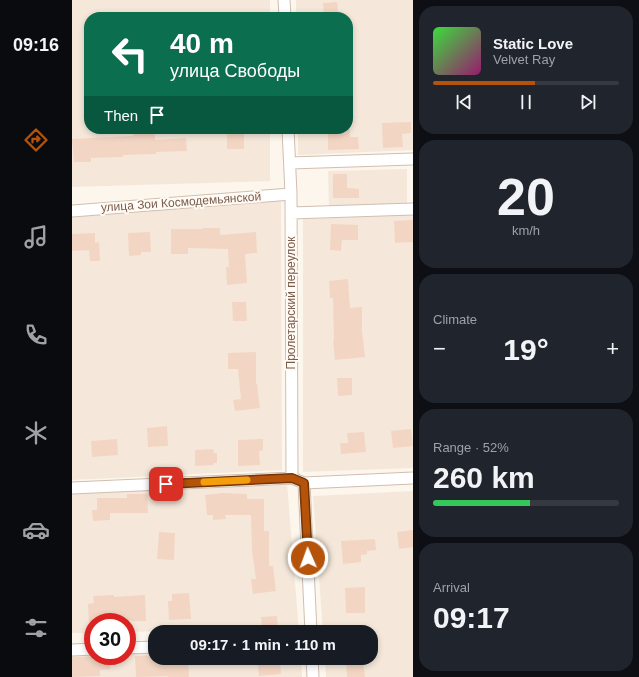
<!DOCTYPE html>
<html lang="en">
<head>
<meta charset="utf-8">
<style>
	body { margin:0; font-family:Helvetica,sans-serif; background:#20242c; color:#f1f3f6; height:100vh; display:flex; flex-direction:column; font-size:15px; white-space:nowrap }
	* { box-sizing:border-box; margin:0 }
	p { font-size:13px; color:#9ea1a6 }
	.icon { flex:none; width:22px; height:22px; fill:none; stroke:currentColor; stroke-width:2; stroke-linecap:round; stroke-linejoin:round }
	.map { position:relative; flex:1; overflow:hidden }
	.drawer { display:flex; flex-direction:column; gap:6px; padding:6px; background:#0d0f14; width:226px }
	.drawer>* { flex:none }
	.guide { position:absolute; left:12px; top:12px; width:269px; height:122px; border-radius:16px; box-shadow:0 2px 6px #0003; background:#0b6e4f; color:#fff; overflow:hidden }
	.speed { position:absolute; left:12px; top:613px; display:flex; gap:8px; font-size:20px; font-weight:700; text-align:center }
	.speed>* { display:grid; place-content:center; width:52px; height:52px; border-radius:50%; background:#171b24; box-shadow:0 2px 6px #0003; line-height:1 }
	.speed .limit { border:6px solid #d22; background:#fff; color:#111 }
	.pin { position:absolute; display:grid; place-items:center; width:34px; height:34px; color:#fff; margin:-17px; border-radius:8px; box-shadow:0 2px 6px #0006 }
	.me { position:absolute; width:44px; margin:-22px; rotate:358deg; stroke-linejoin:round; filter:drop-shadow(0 0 3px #0008) }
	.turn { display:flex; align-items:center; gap:14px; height:84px; padding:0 20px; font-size:18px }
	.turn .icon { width:52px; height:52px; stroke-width:2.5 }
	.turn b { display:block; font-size:28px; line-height:34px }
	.then { display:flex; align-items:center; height:38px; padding:0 20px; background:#0003; gap:8px; font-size:15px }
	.big { font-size:30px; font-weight:800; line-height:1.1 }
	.drawer .tile { flex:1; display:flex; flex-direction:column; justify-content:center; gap:6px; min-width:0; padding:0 14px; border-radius:16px; background:#20242c }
	.drawer .dial { align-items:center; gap:0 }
	.dial b { font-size:52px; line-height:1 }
	.song { display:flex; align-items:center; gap:12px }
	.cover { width:48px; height:48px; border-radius:6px; background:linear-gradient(135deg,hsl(120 70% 55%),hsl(320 70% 35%)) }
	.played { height:4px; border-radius:2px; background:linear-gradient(90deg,#b45309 55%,#363941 55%) }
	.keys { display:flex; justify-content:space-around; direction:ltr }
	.heat { display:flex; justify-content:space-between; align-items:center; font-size:22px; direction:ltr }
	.charge { height:6px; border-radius:3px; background:linear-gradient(90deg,#34c759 52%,#363941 0) }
	.trip { position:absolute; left:76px; top:625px; width:230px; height:40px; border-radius:16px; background:#171b24; box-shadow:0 2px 6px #0003; font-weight:800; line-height:40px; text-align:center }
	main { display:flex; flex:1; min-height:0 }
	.tabs { display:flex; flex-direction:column; width:72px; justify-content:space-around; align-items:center; background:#090b0e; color:#9ea1a6 }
	.tabs .icon { width:28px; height:28px }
	.tabs .active { color:#b45309 }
	.tabs b { font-size:18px; color:#f1f3f6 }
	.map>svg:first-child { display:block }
	.residential { fill:#f5e8da }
	.building { fill:#f3d5c3 }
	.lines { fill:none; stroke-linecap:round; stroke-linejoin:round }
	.street-casing { stroke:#d1beb0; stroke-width:13 }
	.street { stroke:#fff; stroke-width:11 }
	.route-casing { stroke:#753606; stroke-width:10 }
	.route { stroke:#b45309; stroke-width:7 }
	.slow { stroke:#f59e0b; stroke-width:7 }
	.labels { text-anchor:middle; stroke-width:4; stroke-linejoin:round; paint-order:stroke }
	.street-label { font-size:12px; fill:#7a5c4d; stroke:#fffaf3 }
</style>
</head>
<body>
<main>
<nav class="tabs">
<b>09:16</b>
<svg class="icon active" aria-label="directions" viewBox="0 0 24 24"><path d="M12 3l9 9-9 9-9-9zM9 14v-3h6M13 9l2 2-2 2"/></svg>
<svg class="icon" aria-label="music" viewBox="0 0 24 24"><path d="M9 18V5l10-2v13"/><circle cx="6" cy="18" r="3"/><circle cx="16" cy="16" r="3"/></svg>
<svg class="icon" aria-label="phone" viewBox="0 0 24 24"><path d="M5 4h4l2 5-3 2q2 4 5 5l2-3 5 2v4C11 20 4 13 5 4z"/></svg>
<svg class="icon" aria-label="climate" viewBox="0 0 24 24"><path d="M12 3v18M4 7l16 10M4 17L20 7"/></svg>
<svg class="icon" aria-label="car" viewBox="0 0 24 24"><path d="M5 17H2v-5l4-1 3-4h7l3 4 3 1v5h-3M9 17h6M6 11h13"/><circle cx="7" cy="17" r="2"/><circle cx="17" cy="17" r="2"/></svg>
<svg class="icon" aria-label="filters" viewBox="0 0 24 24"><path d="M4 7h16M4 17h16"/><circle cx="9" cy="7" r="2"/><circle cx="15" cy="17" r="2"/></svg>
</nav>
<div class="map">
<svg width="341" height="677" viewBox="0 0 341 677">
	<rect width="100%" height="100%" fill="#fdf6ec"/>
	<path class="residential" d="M0,0H198V17H17V129H198V181L0,187Z
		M224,0H341V150L226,155V129H276V17H224Z
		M335,169V208H257L256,171Z
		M209,200L210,470L0,480V215Z
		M341,215V468L231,472V219Z
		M215,483L227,632H102L101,631L55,632V622H21V633H0V491Z
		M341,491V677H254L253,658H299V632H251L241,496Z
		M83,651V658H229L230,677H0V654L21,653V656H55V652Z"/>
	<path class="building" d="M265,2L267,17H252L251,3Z
		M339,122V133L330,134L331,147L311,148L310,123Z
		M256,129H278V137H286L287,149L256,150Z
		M155,130H172V149H155Z
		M61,132H83V140L114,138L115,151L84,152V154L51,155V157L19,158V162H2L0,139L61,136Z
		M261,174H275V188L287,189V198H261Z
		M341,220V242L323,243L322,221Z
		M259,224L286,225V240H270L269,251L258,250Z
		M131,228H148V235L184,232L185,253L173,254L175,283L155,285L154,267H157L156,249L116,248V254H99V229H131Z
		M78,232L79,252H69V255L57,256L56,233Z
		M23,233V243L27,242L28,261H18L17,250L0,251V234Z
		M276,279L278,308L290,307V331L293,357L263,360L261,341H262L261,298H258L257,281Z
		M160,302H174L175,321H161Z
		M184,352V384H185L188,408L163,411L161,400L169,399L166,369H156V353Z
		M265,378H280V395L266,396Z
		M95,426L96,446L76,447L75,428Z
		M339,429L341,446L321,448L319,431Z
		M292,432L294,452L269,454L268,443H276L275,433Z
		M45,439L46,455L20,457L19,441Z
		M191,439V450L187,451L188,465L166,466V440Z
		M141,449L142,453H145V463H142L141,465L123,466V450Z
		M151,493L175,494V499H192V531H197V566H201L204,591L181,594L179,579H184L180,551L179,515H153L154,519L141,520V515H135L133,495Z
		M55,494H75L76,513H38V520L21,521L20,510H25V498H55Z
		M341,530V547L327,549L325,532Z
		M87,532L103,533L102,560L85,559Z
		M303,539L304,550L295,551V554L289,555V562L271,564L269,541Z
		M293,587V613H274L273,588Z
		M117,593L119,619L97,620L96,601H100V594Z
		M42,595V597L73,595L74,621H59V620L17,623L16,604L22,603L21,596Z
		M205,616L206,632H190L189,617Z
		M83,655V658H116L117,677H96V676L64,677L63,656Z
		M38,656V669L28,670V676L0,677V657Z
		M291,660L293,677H275L274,661Z
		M208,662L209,674L187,676L186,664Z"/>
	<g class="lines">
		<g class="street-casing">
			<path id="street" d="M212,0L213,17
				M216,129L219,194L220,478
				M218,163L341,159
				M0,211L219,194
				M219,213L341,209
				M232,483L239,632
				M0,488L220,478L232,483L341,478
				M55,648L83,647
				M0,650L21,649
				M240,658L241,677"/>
		</g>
		<use href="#street" class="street"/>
	</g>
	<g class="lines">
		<g class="route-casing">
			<path id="route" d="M94,484L220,478L232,483L236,558"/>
		</g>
		<use href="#route" class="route"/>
		<path class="slow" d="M132,482L175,480"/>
	</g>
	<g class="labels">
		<g class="street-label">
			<text transform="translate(109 202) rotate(-4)" y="4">улица Зои Космодемьянской</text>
			<text transform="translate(219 303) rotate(-90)" y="4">Пролетарский переулок</text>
		</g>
	</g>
</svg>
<div class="speed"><div class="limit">30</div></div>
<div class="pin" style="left:94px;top:484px;background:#d93025"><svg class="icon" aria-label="arrive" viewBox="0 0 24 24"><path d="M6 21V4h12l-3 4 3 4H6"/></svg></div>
<svg class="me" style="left:236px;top:558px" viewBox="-20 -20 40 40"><circle r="17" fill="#b45309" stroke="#fff" stroke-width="3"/><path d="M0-11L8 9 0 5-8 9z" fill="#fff"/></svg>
<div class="trip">09:17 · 1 min · 110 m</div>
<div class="guide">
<div class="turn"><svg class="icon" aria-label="left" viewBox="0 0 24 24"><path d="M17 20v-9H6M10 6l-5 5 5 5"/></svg><div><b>40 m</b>улица Свободы</div></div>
<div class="then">Then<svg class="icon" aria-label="arrive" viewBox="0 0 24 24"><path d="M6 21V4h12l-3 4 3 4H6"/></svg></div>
</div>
</div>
<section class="drawer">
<div class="tile">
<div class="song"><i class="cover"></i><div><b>Static Love</b><p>Velvet Ray</p></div></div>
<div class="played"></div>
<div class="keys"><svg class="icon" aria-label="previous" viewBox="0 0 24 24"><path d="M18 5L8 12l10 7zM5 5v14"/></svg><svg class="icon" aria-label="pause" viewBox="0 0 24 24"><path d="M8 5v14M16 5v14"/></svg><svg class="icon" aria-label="next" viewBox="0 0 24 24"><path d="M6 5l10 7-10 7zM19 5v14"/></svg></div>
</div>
<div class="tile dial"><b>20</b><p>km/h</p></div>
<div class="tile"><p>Climate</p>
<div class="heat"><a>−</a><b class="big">19°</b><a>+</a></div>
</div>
<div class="tile"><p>Range · 52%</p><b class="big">260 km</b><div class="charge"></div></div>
<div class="tile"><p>Arrival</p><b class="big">09:17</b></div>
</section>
</main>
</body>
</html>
